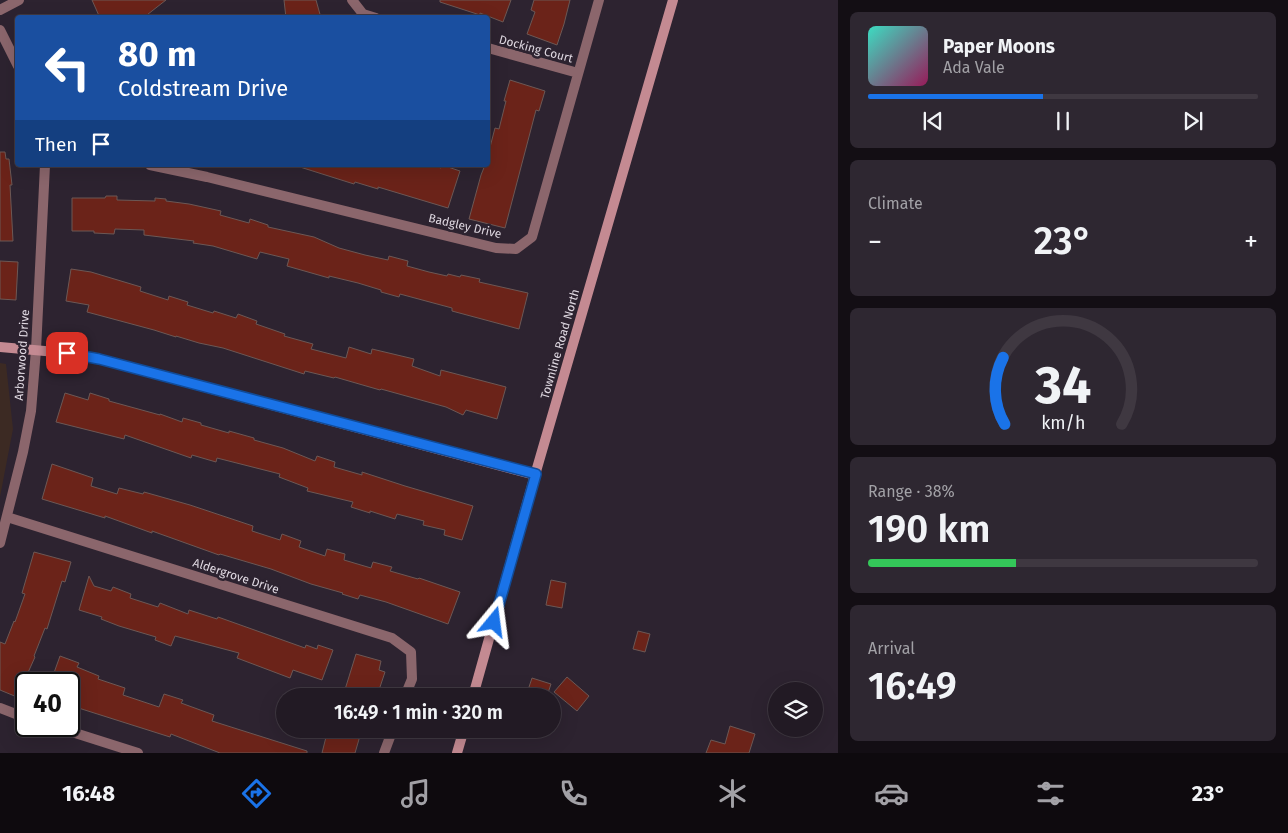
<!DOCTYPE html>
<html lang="en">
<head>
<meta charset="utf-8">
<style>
	body { margin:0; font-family:"Fira Sans",sans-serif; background:#2e2731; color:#f1f3f6; height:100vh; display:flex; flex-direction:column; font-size:19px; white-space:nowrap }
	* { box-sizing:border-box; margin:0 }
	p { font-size:16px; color:#a2a1a6 }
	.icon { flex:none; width:28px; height:28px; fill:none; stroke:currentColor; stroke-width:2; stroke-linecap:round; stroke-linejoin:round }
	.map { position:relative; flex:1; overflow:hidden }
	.drawer { display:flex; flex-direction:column; gap:12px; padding:12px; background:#130e14; width:450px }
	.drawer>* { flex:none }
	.top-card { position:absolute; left:15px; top:15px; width:475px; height:152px; border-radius:5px; box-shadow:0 5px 20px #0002,0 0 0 1px #3f3841; background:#1a4fa0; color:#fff; overflow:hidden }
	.buttons { position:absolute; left:768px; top:682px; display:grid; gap:10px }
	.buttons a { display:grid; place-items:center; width:55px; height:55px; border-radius:50%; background:#221a24; box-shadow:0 5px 20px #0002,0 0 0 1px #3f3841; font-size:25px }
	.speed { position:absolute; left:15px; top:672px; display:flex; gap:10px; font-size:25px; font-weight:700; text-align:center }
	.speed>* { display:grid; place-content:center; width:65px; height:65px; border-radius:50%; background:#221a24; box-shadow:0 5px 20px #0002,0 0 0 1px #3f3841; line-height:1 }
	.speed .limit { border:2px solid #111; border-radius:8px; background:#fff; color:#111 }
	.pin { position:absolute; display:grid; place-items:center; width:42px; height:42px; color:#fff; margin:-21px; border-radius:10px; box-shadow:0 2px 8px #0006 }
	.me { position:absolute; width:55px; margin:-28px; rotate:16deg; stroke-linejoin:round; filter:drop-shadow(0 0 4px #0008) }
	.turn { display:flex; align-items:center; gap:18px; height:105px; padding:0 20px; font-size:22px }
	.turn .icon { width:65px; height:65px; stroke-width:2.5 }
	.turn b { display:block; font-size:35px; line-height:42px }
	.then { display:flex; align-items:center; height:48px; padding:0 20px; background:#0003; gap:10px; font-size:19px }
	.big { font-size:38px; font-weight:600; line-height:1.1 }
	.drawer .tile { flex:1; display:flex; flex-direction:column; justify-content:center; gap:8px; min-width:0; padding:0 18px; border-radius:8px; background:#2e2731 }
	.drawer .dial { align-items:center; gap:0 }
	.dial svg { height:130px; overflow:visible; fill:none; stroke:#3f3841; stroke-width:7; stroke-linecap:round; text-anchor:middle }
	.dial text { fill:#f1f3f6; stroke:none }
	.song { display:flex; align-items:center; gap:15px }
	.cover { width:60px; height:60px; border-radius:8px; background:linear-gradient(135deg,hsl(170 70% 55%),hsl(330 70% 35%)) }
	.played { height:5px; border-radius:2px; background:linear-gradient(90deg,#1a73e8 45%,#3f3841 45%) }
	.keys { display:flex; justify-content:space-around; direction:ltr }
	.heat { display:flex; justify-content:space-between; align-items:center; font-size:28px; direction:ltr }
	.charge { height:8px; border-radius:4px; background:linear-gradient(90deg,#34c759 38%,#3f3841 0) }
	.trip { position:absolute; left:276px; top:688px; width:285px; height:50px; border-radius:25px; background:#221a24; box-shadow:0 5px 20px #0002,0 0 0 1px #3f3841; font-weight:600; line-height:50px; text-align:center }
	.menu { display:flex; height:80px; justify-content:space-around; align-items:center; background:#0e0a0e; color:#a2a1a6 }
	.menu .icon { width:35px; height:35px }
	.menu .on { color:#1a73e8 }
	.menu b { font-size:22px; color:#f1f3f6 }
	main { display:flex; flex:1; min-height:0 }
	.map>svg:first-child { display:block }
	.education { fill:#3c2a23 }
	.building { fill:#6b2319; stroke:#6c5855 }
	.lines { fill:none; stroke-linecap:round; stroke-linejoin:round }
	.street { stroke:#8b666c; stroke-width:10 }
	.secondary { stroke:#c48a92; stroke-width:10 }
	.route-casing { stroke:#114b97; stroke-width:12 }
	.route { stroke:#1a73e8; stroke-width:9 }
	.labels { text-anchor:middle; stroke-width:5; stroke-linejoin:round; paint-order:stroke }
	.street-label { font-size:12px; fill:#dfd8e1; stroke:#2d2330 }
</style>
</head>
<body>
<main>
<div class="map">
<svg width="838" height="753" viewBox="0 0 838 753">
	<rect width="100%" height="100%" fill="#2d2330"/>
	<path class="education" d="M0,363L6,364L13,429L0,497Z"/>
	<path class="building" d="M92,0H166L143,18H100Z
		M284,0H316L321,18H286Z
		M440,0H511L503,22L480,13V15L440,2Z
		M534,0H570L564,24L557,45L527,34L535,12L531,10Z
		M510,80L545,91L539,111L536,110L505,228L469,219L481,175L485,165H488V150L489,151L495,128L499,129L506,101H504Z
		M0,152H5L6,159H9L12,185H10L13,241H0Z
		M301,165H431L441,168L442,165L460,171L448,208L378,187V189L355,182L354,184L300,167Z
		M106,196H117V200L155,201V198L166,199V201L189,204L221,211L220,215L249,223L250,219L268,225V227L314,237L339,248L365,255L388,260L389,256L408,261L407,266L429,272L447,276L448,274L460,277L461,275L480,279L479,282L528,293L519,329L452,311V308L400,294L399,297L381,292V290L358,283L329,276V278L287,266L289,259L260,252L257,259L213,246L193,243L194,241L144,235V230L115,229L114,234L94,233V231H72V198H105Z
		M0,261L18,262L16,300L0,299Z
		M71,269L91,272L141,287L140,291L168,300L169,296L188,302L187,305L213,313L214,311L236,318L238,314L257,321L256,324L285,334L284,336L313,344L311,349L346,358L349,347L371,354L372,349L414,359L412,366L440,376L441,370L506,387L497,419L466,410L463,415L446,407L381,389L380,390L335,377L334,378L305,371L304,374L223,348L199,343L176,336V337L154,330L87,312L89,305L66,301Z
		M65,393L88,400L90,393L109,399V401L160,415V414L182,422L183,418L201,423V425L229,433V431L254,438V440L283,448L315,461L317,456L335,462L334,467L362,475V472L405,486L473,506L462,540L444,535L445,530L423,525L424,521L397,514L395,519L370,511V513L351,507L353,502L307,491L308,488L279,477L280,474L217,458L216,462L192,455L191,458L125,435L124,439L56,422Z
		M52,464L93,478L91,486L117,494L119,488L143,494L144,492L190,505L253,526L252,531L280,540L282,534L301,541L299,547L325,556L327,549L345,554L344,560L371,568L373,562L392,567L390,571L418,579L419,578L460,592L448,624L386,602L360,595L358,599L342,594L343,593L311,584L271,569L220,554L219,555L152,531V533L105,516V518L42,499Z
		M34,552L71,562L65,582L62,581L47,629L45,628L34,656L35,657L17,697L0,690V642L5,644L14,621L15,622L25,594L22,593Z
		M89,576L94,586L111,591L113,587L131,594L130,598L158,607L160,603L188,614L189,610L217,619L218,617L305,648L306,645L317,649L318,645L333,650L322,680L293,670L290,678L237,658L239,653L175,636L171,646L155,640L156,637L119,626L101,619L102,617L79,610Z
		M551,580L566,583L562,608L546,605Z
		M638,631L650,634L645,652L633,649Z
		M356,654L381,661L379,670L385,672L377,696H343Z
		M60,656L79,663L77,667L99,676L98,679L125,688L123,695L159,707L164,694L183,700L181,703L214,715L212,721L307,751V753H220L171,734L170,737L69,705V684H50Z
		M567,677L589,696L577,711L554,692Z
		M532,678L551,684L547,696H526Z
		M730,726L755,734L749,753H706L711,740L725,744Z
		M328,729H362L355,753H322Z"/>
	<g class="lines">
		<path class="street" d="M352,0L363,14L376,18
			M0,10L19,0
			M0,30L18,66
			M488,48L578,73
			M150,165L207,177L496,248L516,249L532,237L599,0
			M7,517L392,638L411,652L412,679L405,696
			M0,543L23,452L31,411L36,350L45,165
			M0,708L26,718
			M53,726L138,753
			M384,753L393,729"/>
		<path class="secondary" d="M0,347L67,353L99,359L535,475
			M473,696L535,475L673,0
			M457,753L464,729"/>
	</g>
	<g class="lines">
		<g class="route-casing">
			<path id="route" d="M67,353L99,359L536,474L494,622"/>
		</g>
		<use href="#route" class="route"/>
	</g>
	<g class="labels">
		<g class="street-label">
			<text transform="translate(536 49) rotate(15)" y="4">Docking Court</text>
			<text transform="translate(465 226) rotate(13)" y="4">Badgley Drive</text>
			<text transform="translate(560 344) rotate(-74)" y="4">Townline Road North</text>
			<text transform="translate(22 355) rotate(-86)" y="4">Arborwood Drive</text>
			<text transform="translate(236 576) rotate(18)" y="4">Aldergrove Drive</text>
		</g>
	</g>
</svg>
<div class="buttons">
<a><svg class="icon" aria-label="layers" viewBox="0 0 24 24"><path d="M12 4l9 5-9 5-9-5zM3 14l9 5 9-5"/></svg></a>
</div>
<div class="speed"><div class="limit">40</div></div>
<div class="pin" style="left:67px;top:353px;background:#d93025"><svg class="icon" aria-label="arrive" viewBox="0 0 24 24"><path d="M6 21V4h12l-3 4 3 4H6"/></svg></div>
<svg class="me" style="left:494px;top:622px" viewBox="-20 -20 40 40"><path d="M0-17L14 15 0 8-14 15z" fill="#1a73e8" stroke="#fff" stroke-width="4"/></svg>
<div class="trip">16:49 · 1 min · 320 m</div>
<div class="top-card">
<div class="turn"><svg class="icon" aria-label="left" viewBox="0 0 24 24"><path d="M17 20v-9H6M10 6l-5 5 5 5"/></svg><div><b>80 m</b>Coldstream Drive</div></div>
<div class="then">Then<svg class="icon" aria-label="arrive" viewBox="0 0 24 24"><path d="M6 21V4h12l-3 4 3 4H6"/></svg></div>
</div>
</div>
<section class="drawer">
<div class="tile">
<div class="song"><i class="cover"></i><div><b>Paper Moons</b><p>Ada Vale</p></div></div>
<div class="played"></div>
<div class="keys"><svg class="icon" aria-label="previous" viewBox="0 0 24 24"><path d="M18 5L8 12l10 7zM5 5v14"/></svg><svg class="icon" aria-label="pause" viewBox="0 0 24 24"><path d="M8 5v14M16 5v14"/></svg><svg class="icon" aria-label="next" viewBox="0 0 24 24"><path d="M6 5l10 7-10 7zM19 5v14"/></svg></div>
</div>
<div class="tile"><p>Climate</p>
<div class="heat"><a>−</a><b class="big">23°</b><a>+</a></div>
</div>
<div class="tile dial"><svg viewBox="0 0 100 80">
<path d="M14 69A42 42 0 1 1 86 69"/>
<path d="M14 69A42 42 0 0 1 13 28" stroke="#1a73e8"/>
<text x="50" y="56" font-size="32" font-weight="700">34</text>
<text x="50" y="72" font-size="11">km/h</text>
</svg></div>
<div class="tile"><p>Range · 38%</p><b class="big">190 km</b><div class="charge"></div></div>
<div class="tile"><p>Arrival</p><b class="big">16:49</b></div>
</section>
</main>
<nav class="menu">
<b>16:48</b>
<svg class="icon on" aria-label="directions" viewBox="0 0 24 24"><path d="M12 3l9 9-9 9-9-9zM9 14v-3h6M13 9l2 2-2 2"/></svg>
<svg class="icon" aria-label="music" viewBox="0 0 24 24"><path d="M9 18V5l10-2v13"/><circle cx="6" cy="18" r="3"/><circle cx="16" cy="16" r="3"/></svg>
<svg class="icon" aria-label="phone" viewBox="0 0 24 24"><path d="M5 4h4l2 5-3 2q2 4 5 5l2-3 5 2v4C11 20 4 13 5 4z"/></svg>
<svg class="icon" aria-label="climate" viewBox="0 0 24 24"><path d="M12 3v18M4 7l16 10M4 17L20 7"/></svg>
<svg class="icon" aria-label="car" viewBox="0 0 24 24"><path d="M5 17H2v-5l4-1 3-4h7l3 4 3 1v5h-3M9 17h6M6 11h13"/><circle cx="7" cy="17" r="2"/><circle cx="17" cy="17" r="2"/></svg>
<svg class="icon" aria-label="filters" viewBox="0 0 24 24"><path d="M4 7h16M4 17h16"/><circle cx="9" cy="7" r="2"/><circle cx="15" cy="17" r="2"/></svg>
<b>23°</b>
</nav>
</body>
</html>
